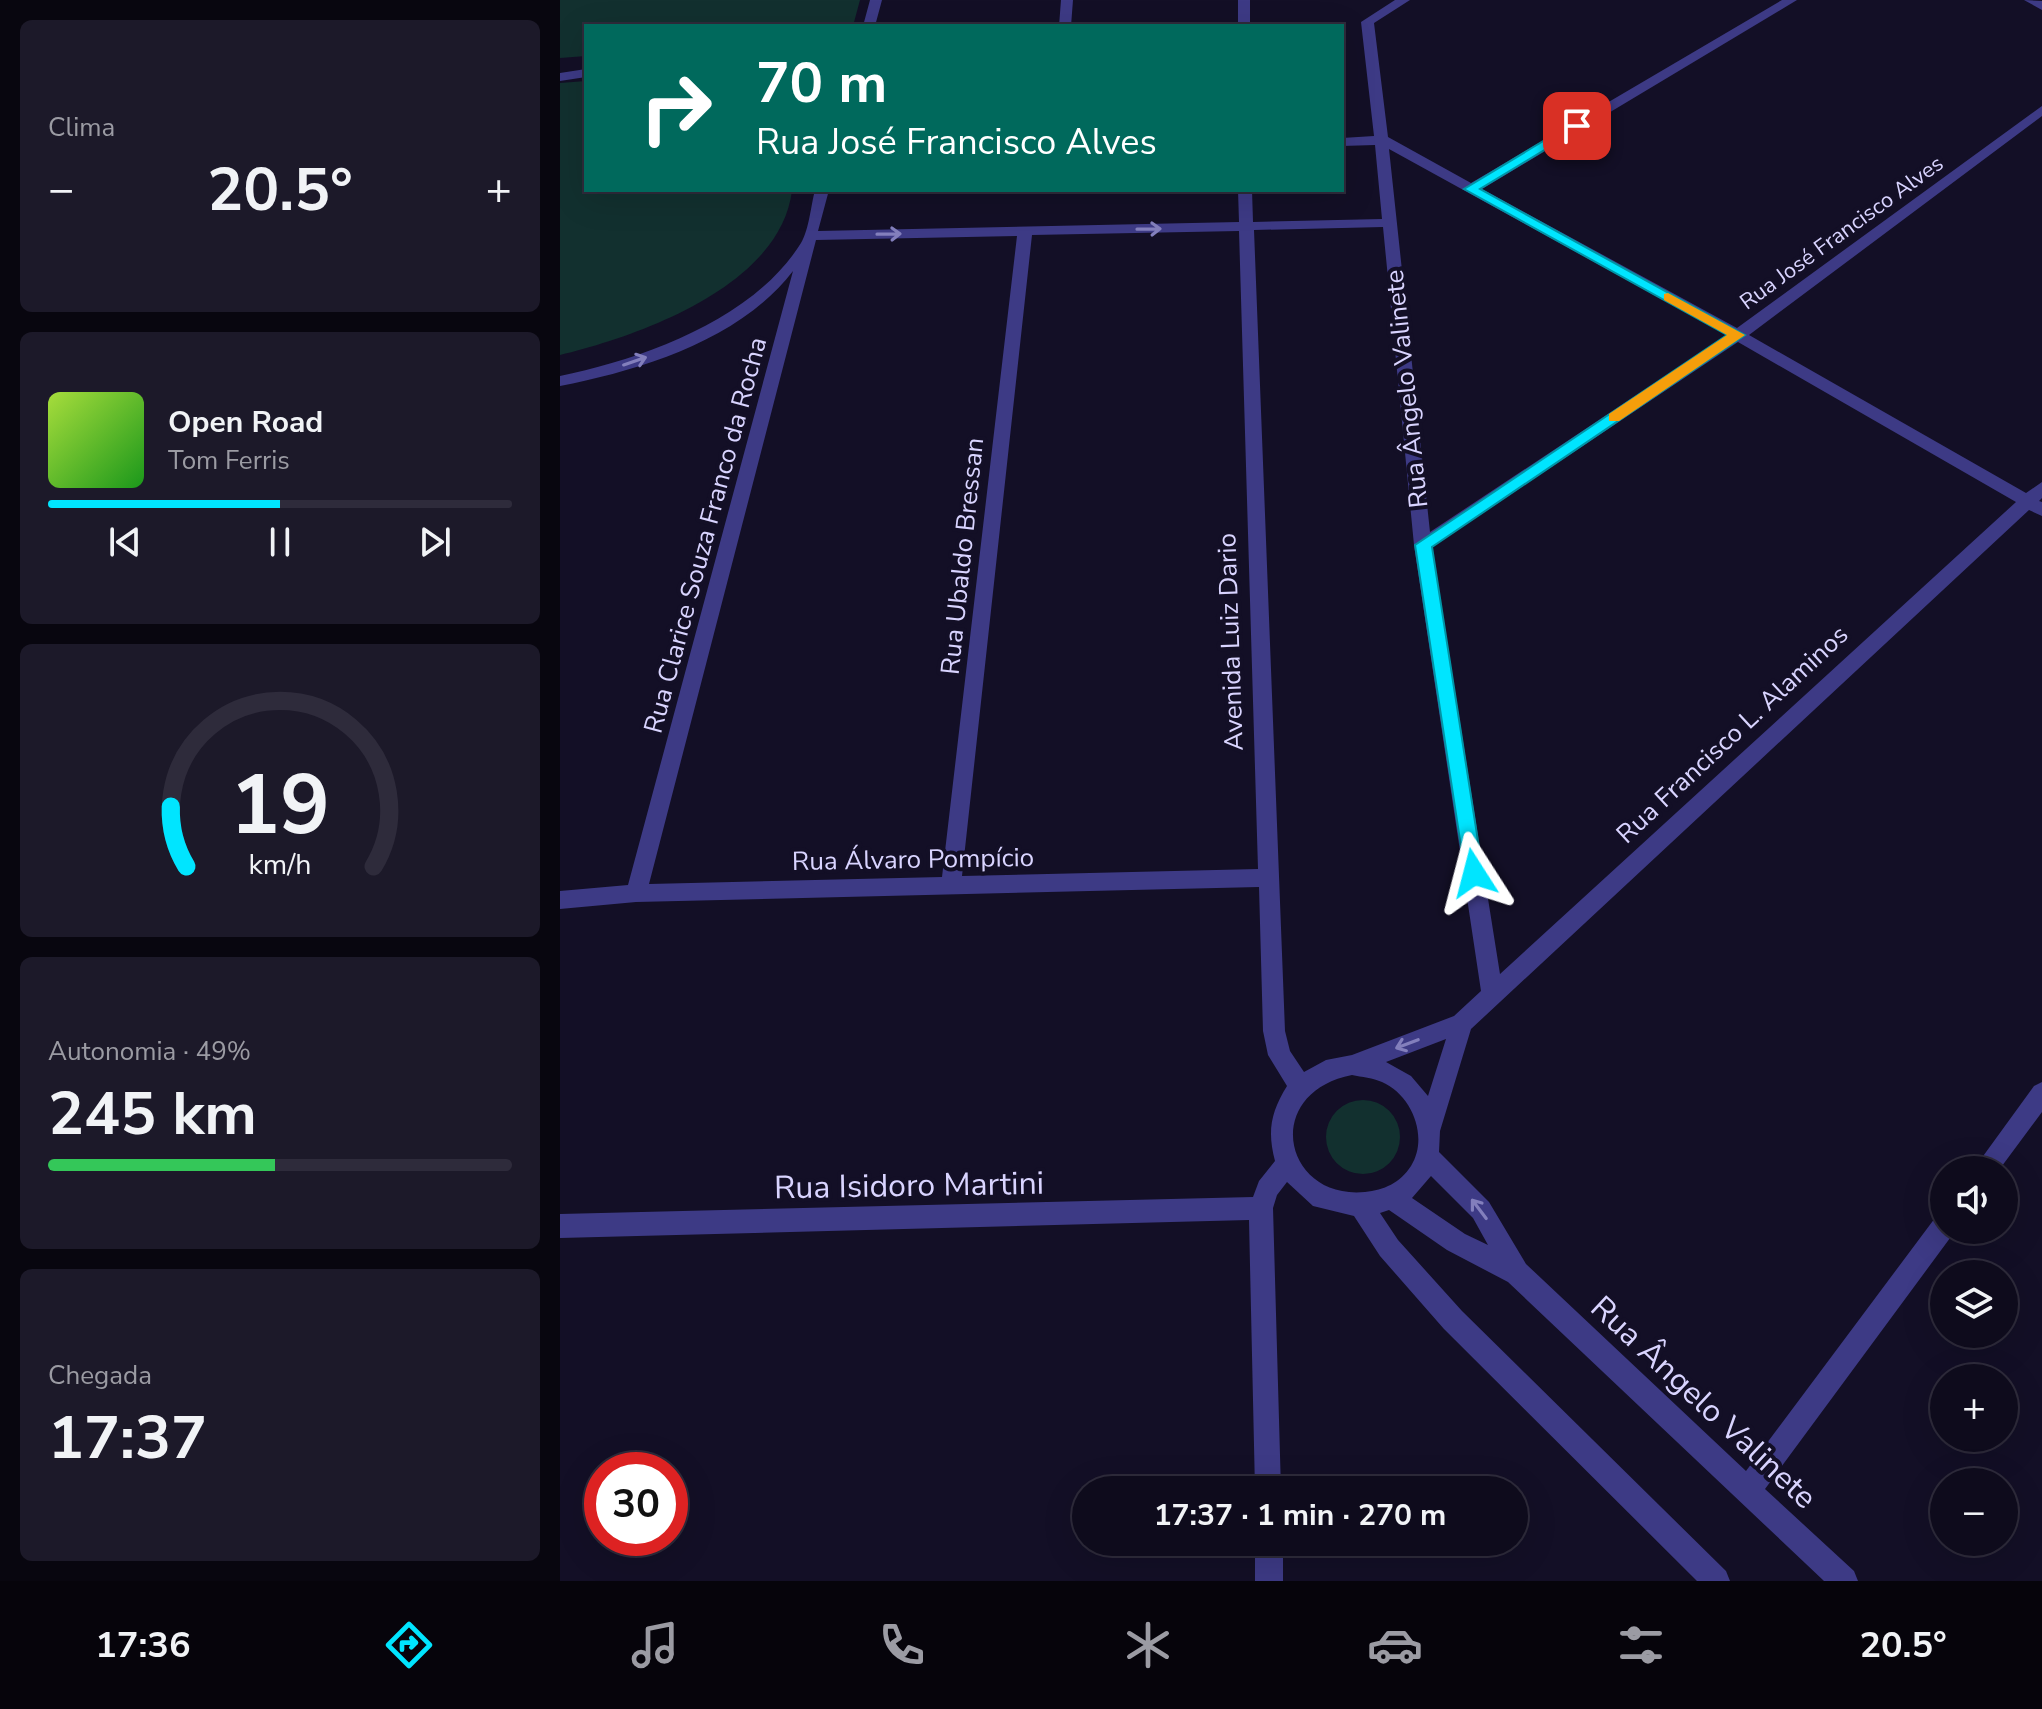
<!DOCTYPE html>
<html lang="pt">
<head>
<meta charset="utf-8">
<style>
	body { margin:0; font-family:"Nunito Sans",sans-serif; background:#1c1929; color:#f1f3f6; height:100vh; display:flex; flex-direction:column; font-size:30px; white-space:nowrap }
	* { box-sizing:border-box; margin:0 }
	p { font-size:26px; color:#9b9ba3 }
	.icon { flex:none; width:44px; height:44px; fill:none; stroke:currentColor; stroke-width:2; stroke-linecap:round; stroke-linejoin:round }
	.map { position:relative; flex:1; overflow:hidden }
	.side { display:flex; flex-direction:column; gap:20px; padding:20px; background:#08060f; width:560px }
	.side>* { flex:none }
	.hud { position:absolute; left:24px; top:24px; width:760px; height:168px; border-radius:0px; box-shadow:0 8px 32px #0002,0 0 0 2px #2e2b3b; background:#00695c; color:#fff; overflow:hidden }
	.fabs { position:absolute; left:1370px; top:1156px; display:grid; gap:16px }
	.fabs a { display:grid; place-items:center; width:88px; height:88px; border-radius:50%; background:#0e0b1c; box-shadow:0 8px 32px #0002,0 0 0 2px #2e2b3b; font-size:40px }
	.speed { position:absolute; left:24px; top:1452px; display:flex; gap:16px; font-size:40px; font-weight:700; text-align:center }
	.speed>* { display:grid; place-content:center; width:104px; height:104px; border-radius:50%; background:#0e0b1c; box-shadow:0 8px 32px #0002,0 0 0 2px #2e2b3b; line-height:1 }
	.speed .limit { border:12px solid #d22; background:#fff; color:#111 }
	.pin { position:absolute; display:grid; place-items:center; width:68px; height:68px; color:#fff; margin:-34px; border-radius:16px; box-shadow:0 4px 12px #0006 }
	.me { position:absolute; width:88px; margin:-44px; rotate:351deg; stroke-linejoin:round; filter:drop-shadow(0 0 6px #0008) }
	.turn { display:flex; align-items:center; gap:28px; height:168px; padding:0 40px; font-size:36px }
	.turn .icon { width:104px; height:104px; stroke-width:2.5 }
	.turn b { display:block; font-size:56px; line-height:68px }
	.big { font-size:60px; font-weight:700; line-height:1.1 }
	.side .widget { flex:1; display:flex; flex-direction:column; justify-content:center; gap:12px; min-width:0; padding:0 28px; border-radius:12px; background:#1c1929 }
	.side .dial { align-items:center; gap:0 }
	.dial svg { height:208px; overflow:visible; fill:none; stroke:#2e2b3b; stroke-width:7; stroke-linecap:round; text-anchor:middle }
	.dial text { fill:#f1f3f6; stroke:none }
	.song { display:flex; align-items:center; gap:24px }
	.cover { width:96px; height:96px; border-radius:12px; background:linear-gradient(135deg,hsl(80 70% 55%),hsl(120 70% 35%)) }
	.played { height:8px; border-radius:4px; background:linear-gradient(90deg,#00e5ff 50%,#2e2b3b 50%) }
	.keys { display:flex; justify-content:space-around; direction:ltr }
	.heat { display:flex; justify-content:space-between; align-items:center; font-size:44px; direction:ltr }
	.charge { height:12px; border-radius:6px; background:linear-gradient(90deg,#34c759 49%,#2e2b3b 0) }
	.trip { position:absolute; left:512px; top:1476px; width:456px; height:80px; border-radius:40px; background:#0e0b1c; box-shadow:0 8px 32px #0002,0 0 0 2px #2e2b3b; font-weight:700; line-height:80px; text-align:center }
	.tabs { display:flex; height:128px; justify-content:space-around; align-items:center; background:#06040b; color:#9b9ba3 }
	.tabs .icon { width:56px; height:56px }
	.tabs .selected { color:#00e5ff }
	.tabs b { font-size:36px; color:#f1f3f6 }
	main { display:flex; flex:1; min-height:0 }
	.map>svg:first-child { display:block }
	.green { fill:#12302f }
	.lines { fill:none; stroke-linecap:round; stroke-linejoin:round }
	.minor { fill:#3d3a85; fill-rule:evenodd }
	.oneway { stroke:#837fbc }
	.route { fill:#00e5ff; stroke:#0095a6; stroke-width:2 }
	.slow { fill:#f59e0b }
	.labels { text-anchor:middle; stroke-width:8; stroke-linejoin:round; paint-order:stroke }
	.far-street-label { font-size:22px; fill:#d9d4ff; stroke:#130f26 }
	.street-label { font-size:26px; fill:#d9d4ff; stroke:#130f26 }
	.near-street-label { font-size:32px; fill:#d9d4ff; stroke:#130f26 }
</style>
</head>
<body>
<main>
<section class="side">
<div class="widget"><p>Clima</p>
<div class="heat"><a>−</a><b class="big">20.5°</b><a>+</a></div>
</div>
<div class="widget">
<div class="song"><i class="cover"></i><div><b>Open Road</b><p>Tom Ferris</p></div></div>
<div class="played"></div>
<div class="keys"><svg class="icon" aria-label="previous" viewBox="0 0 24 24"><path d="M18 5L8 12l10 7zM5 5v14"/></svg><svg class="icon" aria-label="pause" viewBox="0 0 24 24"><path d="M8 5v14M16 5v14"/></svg><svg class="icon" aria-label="next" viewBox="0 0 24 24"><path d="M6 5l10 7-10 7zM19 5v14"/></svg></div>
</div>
<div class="widget dial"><svg viewBox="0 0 100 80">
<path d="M14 69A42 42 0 1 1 86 69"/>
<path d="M14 69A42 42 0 0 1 8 46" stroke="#00e5ff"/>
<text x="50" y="56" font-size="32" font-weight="700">19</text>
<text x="50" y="72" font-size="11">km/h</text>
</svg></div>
<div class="widget"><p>Autonomia · 49%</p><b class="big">245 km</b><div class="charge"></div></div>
<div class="widget"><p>Chegada</p><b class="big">17:37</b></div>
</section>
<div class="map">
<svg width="1482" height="1581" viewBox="0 0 1482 1581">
	<rect width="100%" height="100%" fill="#130f26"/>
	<path class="green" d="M0,0H300L293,26H26V56L0,58Z
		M26,81V190H232C221,286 79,336 0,355V83Z
		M766 1137a37 37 0 1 1 74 0a37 37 0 1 1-74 0Z"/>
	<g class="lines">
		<path class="minor" d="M310,0H322L315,26H303Z
			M501,0H513L511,26H499Z
			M678,0H690V26H678Z
			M835,0H850L814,23L828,137L911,183L1222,0H1237L922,189L1177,328L1482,106V116L1189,335L1466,493L1482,482V498L1479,501L1482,502V516L1469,510L911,1029L880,1131L879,1152L929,1202L966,1264L1186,1471L1375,1218L1384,1214V1230H1394L1393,1234L1205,1489L1294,1571L1298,1581H1264L948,1282L887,1250L829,1210L820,1213L838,1240L902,1311L1166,1571L1170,1581H1137L884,1329L820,1256L794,1216L753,1206L727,1182L717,1195L713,1208L721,1490H695L689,1220L0,1238V1214L693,1197L699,1181L715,1161C707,1131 711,1112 727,1086L708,1055L703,1031L699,887L76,902L0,909V891L68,885L233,271C180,340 81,370 0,386V376C83,359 194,319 241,243C249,230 251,205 255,190H269L258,231L679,222L678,190H692L693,222L822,219L815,145L782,146V138L814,136L801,22ZM829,149L1167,335L870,532ZM823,227L854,545L921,991L894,1016L792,1055L766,1060L744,1072L730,1051L725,1031L694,230ZM679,231L698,869L402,876L472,235ZM457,236L382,877L89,884L256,240ZM1178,342L1456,502L940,974L872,547ZM886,1039L868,1096L851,1076L826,1062ZM792,1075C802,1077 813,1078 822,1082C852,1095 869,1137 851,1166C840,1183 824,1190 805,1192C723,1200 701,1093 792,1075ZM871,1176L913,1218L928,1245L905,1234L852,1198Z
			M1464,0L1482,1V10Z
			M26,69V77L0,81V73Z
			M1482,1082V1112L1439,1170H1413L1474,1086Z
			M695,1542H723V1581H695Z"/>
	</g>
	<defs><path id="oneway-shaft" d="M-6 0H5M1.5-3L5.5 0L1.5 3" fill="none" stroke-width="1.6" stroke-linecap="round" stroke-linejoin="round" transform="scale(2)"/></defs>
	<g class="oneway">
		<use href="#oneway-shaft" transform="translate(589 229) rotate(-1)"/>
		<use href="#oneway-shaft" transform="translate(329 234) rotate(-1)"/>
		<use href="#oneway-shaft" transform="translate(75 361) rotate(-19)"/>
		<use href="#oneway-shaft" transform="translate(847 1044) rotate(159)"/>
		<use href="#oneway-shaft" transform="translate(919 1209) rotate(-127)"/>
	</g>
	<path class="route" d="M1013,123L1024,126L920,189L1185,335L872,547L923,873L921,878H907L905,873L855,545L1167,335L904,189Z"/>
	<path class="slow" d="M1108,293L1185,335L1059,421H1049V414L1167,335L1104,300V294Z"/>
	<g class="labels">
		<g class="far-street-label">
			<text transform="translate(1281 232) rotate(-36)" y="8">Rua José Francisco Alves</text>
		</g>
		<g class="street-label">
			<text transform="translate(846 389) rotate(-96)" y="9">Rua Ângelo Valinete</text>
			<text transform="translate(145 535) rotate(-75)" y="9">Rua Clarice Souza Franco da Rocha</text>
			<text transform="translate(402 556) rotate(-84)" y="9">Rua Ubaldo Bressan</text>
			<text transform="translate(670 642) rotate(-92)" y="9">Avenida Luiz Dario</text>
			<text transform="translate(1172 734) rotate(-43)" y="9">Rua Francisco L. Alaminos</text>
			<text transform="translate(353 859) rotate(-1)" y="9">Rua Álvaro Pompício</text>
		</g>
		<g class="near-street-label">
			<text transform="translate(349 1185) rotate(-1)" y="11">Rua Isidoro Martini</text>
			<text transform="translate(1144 1402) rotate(43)" y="11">Rua Ângelo Valinete</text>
		</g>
	</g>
</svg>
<div class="fabs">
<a><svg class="icon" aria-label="sound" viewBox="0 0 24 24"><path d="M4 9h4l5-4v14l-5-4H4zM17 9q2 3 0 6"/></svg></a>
<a><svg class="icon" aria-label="layers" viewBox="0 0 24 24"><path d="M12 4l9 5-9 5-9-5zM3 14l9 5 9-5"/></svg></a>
<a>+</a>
<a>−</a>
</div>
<div class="speed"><div class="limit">30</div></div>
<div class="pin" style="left:1017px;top:126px;background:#d93025"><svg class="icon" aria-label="arrive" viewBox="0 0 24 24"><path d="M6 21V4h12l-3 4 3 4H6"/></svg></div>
<svg class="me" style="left:914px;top:873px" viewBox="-20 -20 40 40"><path d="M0-17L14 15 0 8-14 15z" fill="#00e5ff" stroke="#fff" stroke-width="4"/></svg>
<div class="trip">17:37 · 1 min · 270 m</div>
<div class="hud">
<div class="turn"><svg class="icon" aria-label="right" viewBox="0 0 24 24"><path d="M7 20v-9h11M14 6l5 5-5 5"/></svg><div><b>70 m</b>Rua José Francisco Alves</div></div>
</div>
</div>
</main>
<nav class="tabs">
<b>17:36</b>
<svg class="icon selected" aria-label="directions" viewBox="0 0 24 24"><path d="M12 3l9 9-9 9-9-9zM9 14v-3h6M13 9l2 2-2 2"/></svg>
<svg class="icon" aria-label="music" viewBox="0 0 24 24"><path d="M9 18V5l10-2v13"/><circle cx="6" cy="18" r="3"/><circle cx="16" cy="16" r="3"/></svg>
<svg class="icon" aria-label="phone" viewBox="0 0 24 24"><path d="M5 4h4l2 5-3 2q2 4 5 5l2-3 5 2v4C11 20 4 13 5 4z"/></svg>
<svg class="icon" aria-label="climate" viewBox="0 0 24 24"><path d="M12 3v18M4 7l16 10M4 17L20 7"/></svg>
<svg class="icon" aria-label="car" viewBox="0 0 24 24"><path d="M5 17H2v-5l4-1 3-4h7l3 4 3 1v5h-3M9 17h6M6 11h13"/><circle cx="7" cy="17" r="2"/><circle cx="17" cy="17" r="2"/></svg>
<svg class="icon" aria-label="filters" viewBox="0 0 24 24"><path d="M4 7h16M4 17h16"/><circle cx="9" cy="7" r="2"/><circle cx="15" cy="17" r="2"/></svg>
<b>20.5°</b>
</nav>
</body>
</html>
